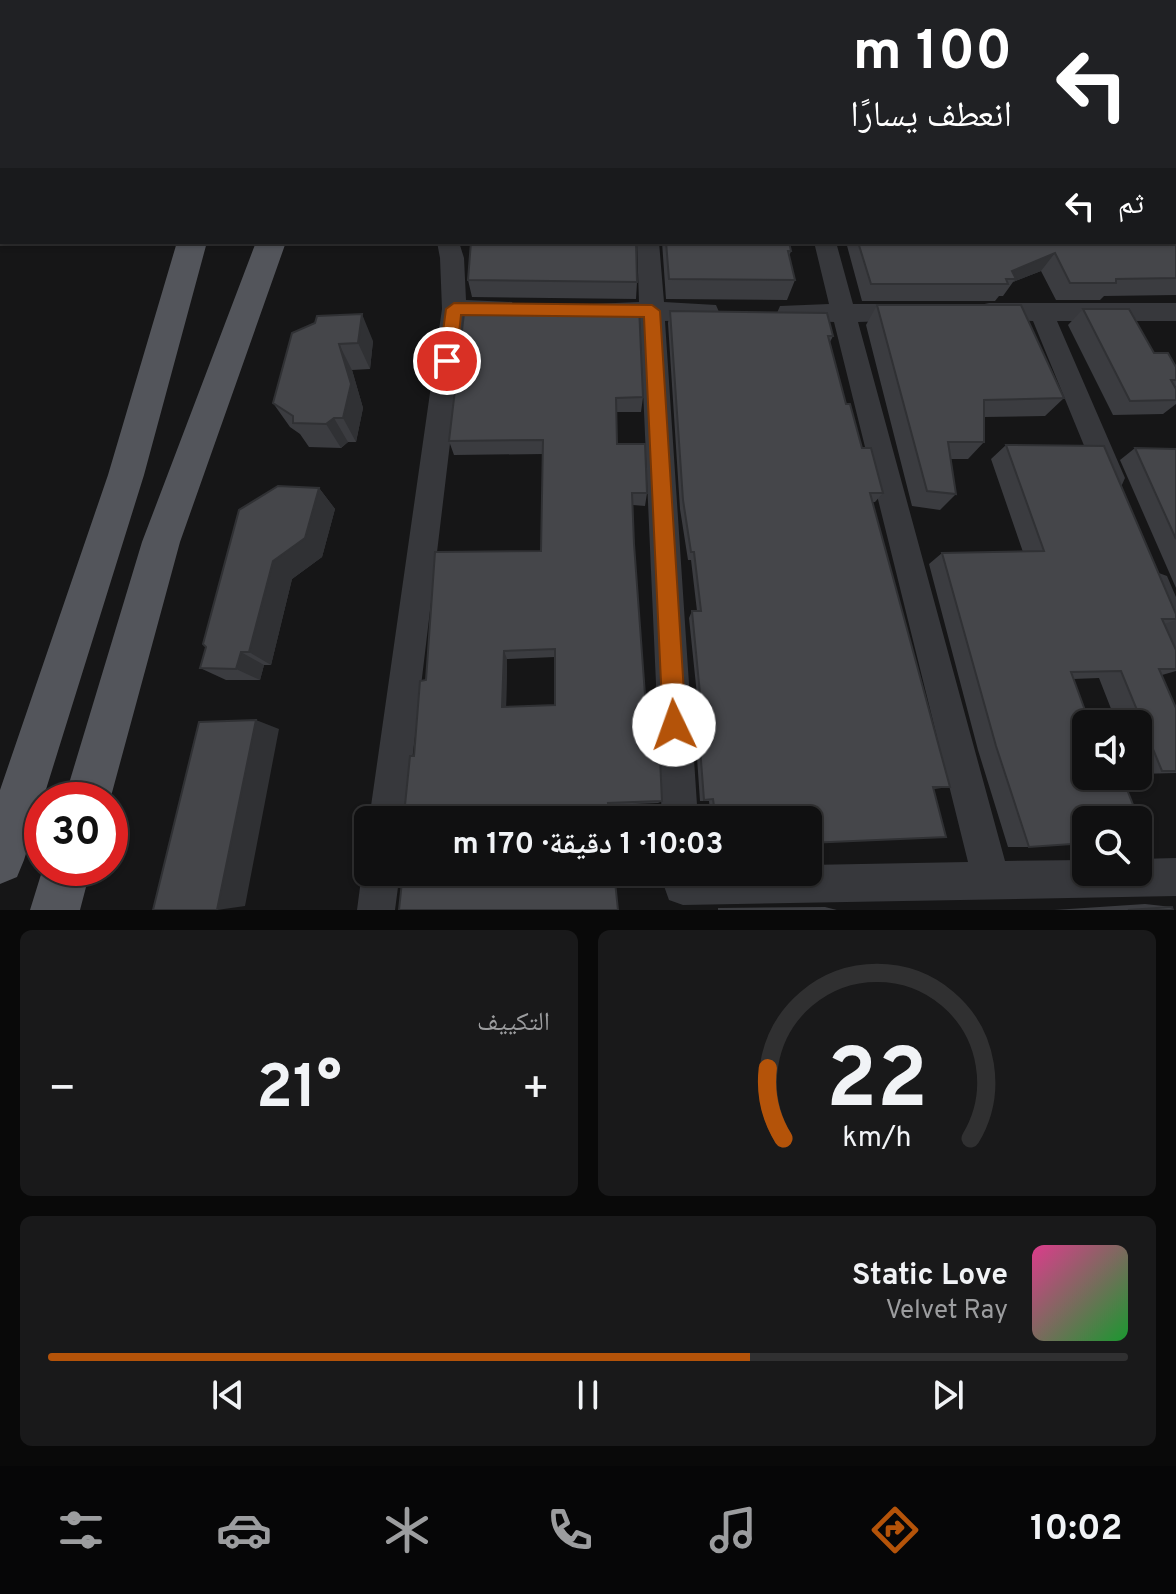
<!DOCTYPE html>
<html lang="ar">
<head>
<meta charset="utf-8">
<style>
	body { margin:0; font-family:Overpass,"Noto Naskh Arabic",sans-serif; background:#19191a; color:#f1f3f6; direction:rtl; height:100vh; display:flex; flex-direction:column; font-size:30px; white-space:nowrap }
	* { box-sizing:border-box; margin:0 }
	p { font-size:26px; color:#9c9d9f }
	.icon { flex:none; width:44px; height:44px; fill:none; stroke:currentColor; stroke-width:2; stroke-linecap:round; stroke-linejoin:round }
	.map { position:relative; height:910px; overflow:hidden; direction:ltr }
	.side { display:flex; flex-direction:column; gap:20px; padding:20px; background:#090909; flex:1 }
	.side>* { flex:none }
	.hud { position:absolute; left:0px; top:0px; width:1176px; height:244px; box-shadow:0 2px 6px #0004,0 0 0 2px #303031; direction:rtl; background:#202124; color:#fff; overflow:hidden }
	.fabs { position:absolute; left:1072px; top:710px; display:grid; gap:16px }
	.fabs a { display:grid; place-items:center; width:80px; height:80px; border-radius:12px; background:#101011; box-shadow:0 2px 6px #0004,0 0 0 2px #303031; font-size:40px }
	.speed { position:absolute; left:24px; top:782px; display:flex; gap:16px; font-size:40px; font-weight:700; text-align:center }
	.speed>* { display:grid; place-content:center; width:104px; height:104px; border-radius:50%; background:#101011; box-shadow:0 2px 6px #0004,0 0 0 2px #303031; line-height:1 }
	.speed .limit { border:12px solid #d22; background:#fff; color:#111 }
	.pin { position:absolute; display:grid; place-items:center; width:68px; height:68px; color:#fff; margin:-34px; border:4px solid #fff; border-radius:50%; box-shadow:0 2px 8px #0007 }
	.me { position:absolute; width:88px; margin:-44px; rotate:357deg; stroke-linejoin:round; filter:drop-shadow(0 0 6px #0008) }
	.turn { display:flex; align-items:center; gap:28px; height:168px; padding:0 32px; font-size:36px }
	.turn .icon { width:104px; height:104px; stroke-width:2.5 }
	.turn b { display:block; font-size:56px; line-height:68px }
	.then { display:flex; align-items:center; height:76px; padding:0 32px; background:#0003; gap:16px; font-size:30px }
	.big { font-size:60px; font-weight:700; line-height:1.1 }
	.side .tile { flex:1; display:flex; flex-direction:column; justify-content:center; gap:12px; min-width:0; padding:0 28px; border-radius:12px; background:#19191a }
	.side .dial { align-items:center; gap:0 }
	.dial svg { height:208px; overflow:visible; fill:none; stroke:#303031; stroke-width:7; stroke-linecap:round; text-anchor:middle }
	.dial text { fill:#f1f3f6; stroke:none }
	.song { display:flex; align-items:center; gap:24px }
	.cover { width:96px; height:96px; border-radius:12px; background:linear-gradient(135deg,hsl(330 70% 55%),hsl(130 70% 35%)) }
	.played { height:8px; border-radius:4px; background:linear-gradient(90deg,#b45309 65%,#303031 65%) }
	.keys { display:flex; justify-content:space-around; direction:ltr }
	.heat { display:flex; justify-content:space-between; align-items:center; font-size:44px; direction:ltr }
	.side .tiles { flex:1; display:grid; gap:20px; grid-template-columns:1fr 1fr }
	.tile:last-child { grid-column:span 2 }
	.trip { position:absolute; left:354px; top:806px; width:468px; height:80px; border-radius:12px; background:#101011; box-shadow:0 2px 6px #0004,0 0 0 2px #303031; font-weight:700; line-height:80px; text-align:center; direction:rtl }
	.dock { display:flex; height:128px; justify-content:space-around; align-items:center; background:#060607; color:#9c9d9f }
	.dock .icon { width:56px; height:56px }
	.dock .current { color:#b45309 }
	.dock b { font-size:36px; color:#f1f3f6 }
	.map>svg:first-child { display:block }
	.lines { fill:none; stroke-linecap:round; stroke-linejoin:round }
	.stream { stroke:#30383f; stroke-width:6 }
	.minor { fill:#37383c; fill-rule:evenodd }
	.major { fill:#53555b; fill-rule:evenodd }
	.wall { fill:#3b3c40; fill-rule:evenodd }
	.shaded-wall { fill:#303134 }
	.building { fill:#45464a; stroke:#303134; stroke-width:2; fill-rule:evenodd }
	.route { fill:#b45309; stroke:#753606; stroke-width:2 }
</style>
</head>
<body>
<div class="map">
<svg width="1176" height="910" viewBox="0 0 1176 910">
	<rect width="100%" height="100%" fill="#161617"/>
	<g class="lines">
		<path class="stream" d="M1174,154L1176,157"/>
		<path class="minor" d="M404,0H422V2H404Z
			M454,0H472V2H454Z
			M1004,0H1022L1003,2Z
			M1087,0H1105L1106,2H1088Z
			M1174,98L1176,99V113L1174,112Z
			M437,242H459L464,258L466,300L512,302L515,309L512,316L465,318L405,820H369L442,309L440,258Z
			M637,242H659L664,302L716,305L719,312L716,319L665,321L698,820H662L640,321L592,318L589,311L592,304L639,302Z
			M814,242H836L853,304H911L920,306L923,313L920,320L858,322L1005,861L1086,860V872H1138V859L1176,858V896L683,905L669,900L664,886L671,872H808V865L968,862L834,322L780,320L777,313L780,306L829,304Z
			M989,303H1176V321H1057L1125,478L1121,487L1111,491L1101,487L1033,321L980,319L977,312L980,305Z
			M1156,572L1167,576L1176,597V650L1165,645L1140,587L1145,576Z
			M368,859V872H400L395,910H357L362,872Z"/>
		<path class="major" d="M177,242H207L144,475L24,860L17,877L0,884V790L108,475Z
			M256,242H286L180,542L110,800H64L142,542Z
			M43,868H91L80,910H30Z"/>
	</g>
	<path class="wall" d="M1126,0H1176V73L1174,70V2H1127Z
		M1176,168V295L1104,296L1100,300H1056L1041,271L1013,282L1003,296H999L995,301H862L846,242H1174Z
		M662,242H789L791,251L789,257L795,280L787,300L666,299Z
		M468,280L637,282L636,299L472,297Z
		M465,305L643,397L641,412H616L617,444L647,493L645,506L633,505L634,544L645,695L662,801L658,803L608,805L556,813L404,815L426,680L541,551L543,454L454,455L449,441ZM555,657V705L506,707L507,659Z
		M877,305L1064,398L1045,416L984,417V442L968,459H951L956,494L940,510L912,506L866,325Z
		M1083,309L1176,367V386L1175,387L1176,389V404L1163,414L1113,415L1068,325Z
		M670,311L833,336L830,342L846,404L862,448L883,493L875,502H872L950,787L933,789L808,820H711L709,801H700L693,699L697,695L689,618L692,611H697L691,560H688L680,509L668,323Z
		M292,333L373,341L370,369L352,370L363,408L356,442H348L341,448L309,447L300,434L290,427L273,403Z
		M1006,445L1176,614V620L1164,624L1176,650V671L1162,675L1176,708V773L1138,774V724H1117L1099,678L1073,679L1029,847H1008L978,750L929,564L942,553L1023,552L991,459Z
		M1135,448L1176,449V588L1120,460Z
		M319,488L335,509L322,557L292,579L271,665H264L260,680H226L200,668Z
		M1145,904L1172,907L1173,910H1054Z
		M825,907L837,910H718V908Z"/>
	<path class="shaded-wall" d="M1055,253L1041,271L1013,282L1016,279L1012,271Z
		M362,314L373,341L370,369L358,343Z
		M339,344L352,370L363,408L356,442L343,418Z
		M334,418L348,442L341,448L326,424Z
		M319,488L335,509L322,557L292,579L271,665L249,652L273,561Z
		M504,651L507,659L506,713L502,707Z
		M241,652L264,665L260,680L236,669Z
		M256,720L279,729L245,906L217,910Z
		M496,813L500,815V820H495Z"/>
	<path class="building" d="M466,0H989L990,2H465Z
		M1150,0H1176V36L1174,33V2H1152Z
		M1176,168V278L1116,279V283H1070L1055,253L1012,271L1016,279H1006L1008,284H871L858,242H1174V169Z
		M471,242H636L637,282L468,280Z
		M666,242H789L791,251H788L795,280L669,279Z
		M465,305L639,306L643,397L616,398L617,444H645L647,493H632L634,544L645,695L657,694L662,801L608,803L610,820H556V812L496,813L495,820H408V815H404L410,756H414L420,681L426,680L435,552L541,551L543,440L449,441ZM555,649V705L502,707L504,651Z
		M877,305H1021L1064,398L984,400V442H948L956,494L927,491Z
		M1083,309H1129L1154,353H1168L1176,367V380H1171L1176,389V400L1130,401Z
		M670,311L827,313L833,336H828L846,404H850L862,448H871L883,493H870L950,787H933L946,837L808,843V820H716L713,799L704,800L696,695L700,694L692,611H701L694,552H691L683,500Z
		M362,314L358,343L339,344L351,384L343,418H334L326,424L293,423V416L273,403L292,333L315,323L317,316Z
		M1006,445L1104,446L1176,614V619H1162L1176,650V669H1159L1176,708V771H1162L1121,671L1071,672L1090,724H1086V776L1122,777L1147,840H1138V820H1086V843L1029,847L996,746L942,553L1044,551Z
		M1135,448L1176,449V539Z
		M278,486L319,488L305,538L273,561L249,652H241L236,669L200,668L206,647L203,644L239,510Z
		M256,720L217,910H153L199,722Z
		M403,872H614L618,910H399Z
		M1172,907L1173,910H1128Z"/>
	<path class="route" d="M454,303L652,305L660,311L686,725L682,733L674,736L666,733L663,725L644,317L461,315L456,361L447,367L439,361L446,309Z"/>
</svg>
<div class="fabs">
<a><svg class="icon" aria-label="sound" viewBox="0 0 24 24"><path d="M4 9h4l5-4v14l-5-4H4zM17 9q2 3 0 6"/></svg></a>
<a><svg class="icon" aria-label="search" viewBox="0 0 24 24"><circle cx="10" cy="10" r="6"/><path d="M15 15l6 6"/></svg></a>
</div>
<div class="speed"><div class="limit">30</div></div>
<div class="pin" style="left:447px;top:361px;background:#d93025"><svg class="icon" aria-label="arrive" viewBox="0 0 24 24"><path d="M6 21V4h12l-3 4 3 4H6"/></svg></div>
<svg class="me" style="left:674px;top:725px" viewBox="-20 -20 40 40"><circle r="19" fill="#fff"/><path d="M0-13L10 11 0 6-10 11z" fill="#b45309"/></svg>
<div class="trip">10:03 · 1 دقيقة · 170 m</div>
<div class="hud">
<div class="turn"><svg class="icon" aria-label="left" viewBox="0 0 24 24"><path d="M17 20v-9H6M10 6l-5 5 5 5"/></svg><div><b>100 m</b>انعطف يسارًا</div></div>
<div class="then">ثم<svg class="icon" aria-label="left" viewBox="0 0 24 24"><path d="M17 20v-9H6M10 6l-5 5 5 5"/></svg></div>
</div>
</div>
<section class="side">
<div class="tiles">
<div class="tile dial"><svg viewBox="0 0 100 80">
<path d="M14 69A42 42 0 1 1 86 69"/>
<path d="M14 69A42 42 0 0 1 8 42" stroke="#b45309"/>
<text x="50" y="56" font-size="32" font-weight="700">22</text>
<text x="50" y="72" font-size="11">km/h</text>
</svg></div>
<div class="tile"><p>التكييف</p>
<div class="heat"><a>−</a><b class="big">21°</b><a>+</a></div>
</div>
<div class="tile">
<div class="song"><i class="cover"></i><div><b>Static Love</b><p>Velvet Ray</p></div></div>
<div class="played"></div>
<div class="keys"><svg class="icon" aria-label="previous" viewBox="0 0 24 24"><path d="M18 5L8 12l10 7zM5 5v14"/></svg><svg class="icon" aria-label="pause" viewBox="0 0 24 24"><path d="M8 5v14M16 5v14"/></svg><svg class="icon" aria-label="next" viewBox="0 0 24 24"><path d="M6 5l10 7-10 7zM19 5v14"/></svg></div>
</div>
</div>
</section>
<nav class="dock">
<b>10:02</b>
<svg class="icon current" aria-label="directions" viewBox="0 0 24 24"><path d="M12 3l9 9-9 9-9-9zM9 14v-3h6M13 9l2 2-2 2"/></svg>
<svg class="icon" aria-label="music" viewBox="0 0 24 24"><path d="M9 18V5l10-2v13"/><circle cx="6" cy="18" r="3"/><circle cx="16" cy="16" r="3"/></svg>
<svg class="icon" aria-label="phone" viewBox="0 0 24 24"><path d="M5 4h4l2 5-3 2q2 4 5 5l2-3 5 2v4C11 20 4 13 5 4z"/></svg>
<svg class="icon" aria-label="climate" viewBox="0 0 24 24"><path d="M12 3v18M4 7l16 10M4 17L20 7"/></svg>
<svg class="icon" aria-label="car" viewBox="0 0 24 24"><path d="M5 17H2v-5l4-1 3-4h7l3 4 3 1v5h-3M9 17h6M6 11h13"/><circle cx="7" cy="17" r="2"/><circle cx="17" cy="17" r="2"/></svg>
<svg class="icon" aria-label="filters" viewBox="0 0 24 24"><path d="M4 7h16M4 17h16"/><circle cx="9" cy="7" r="2"/><circle cx="15" cy="17" r="2"/></svg>
</nav>
</body>
</html>
